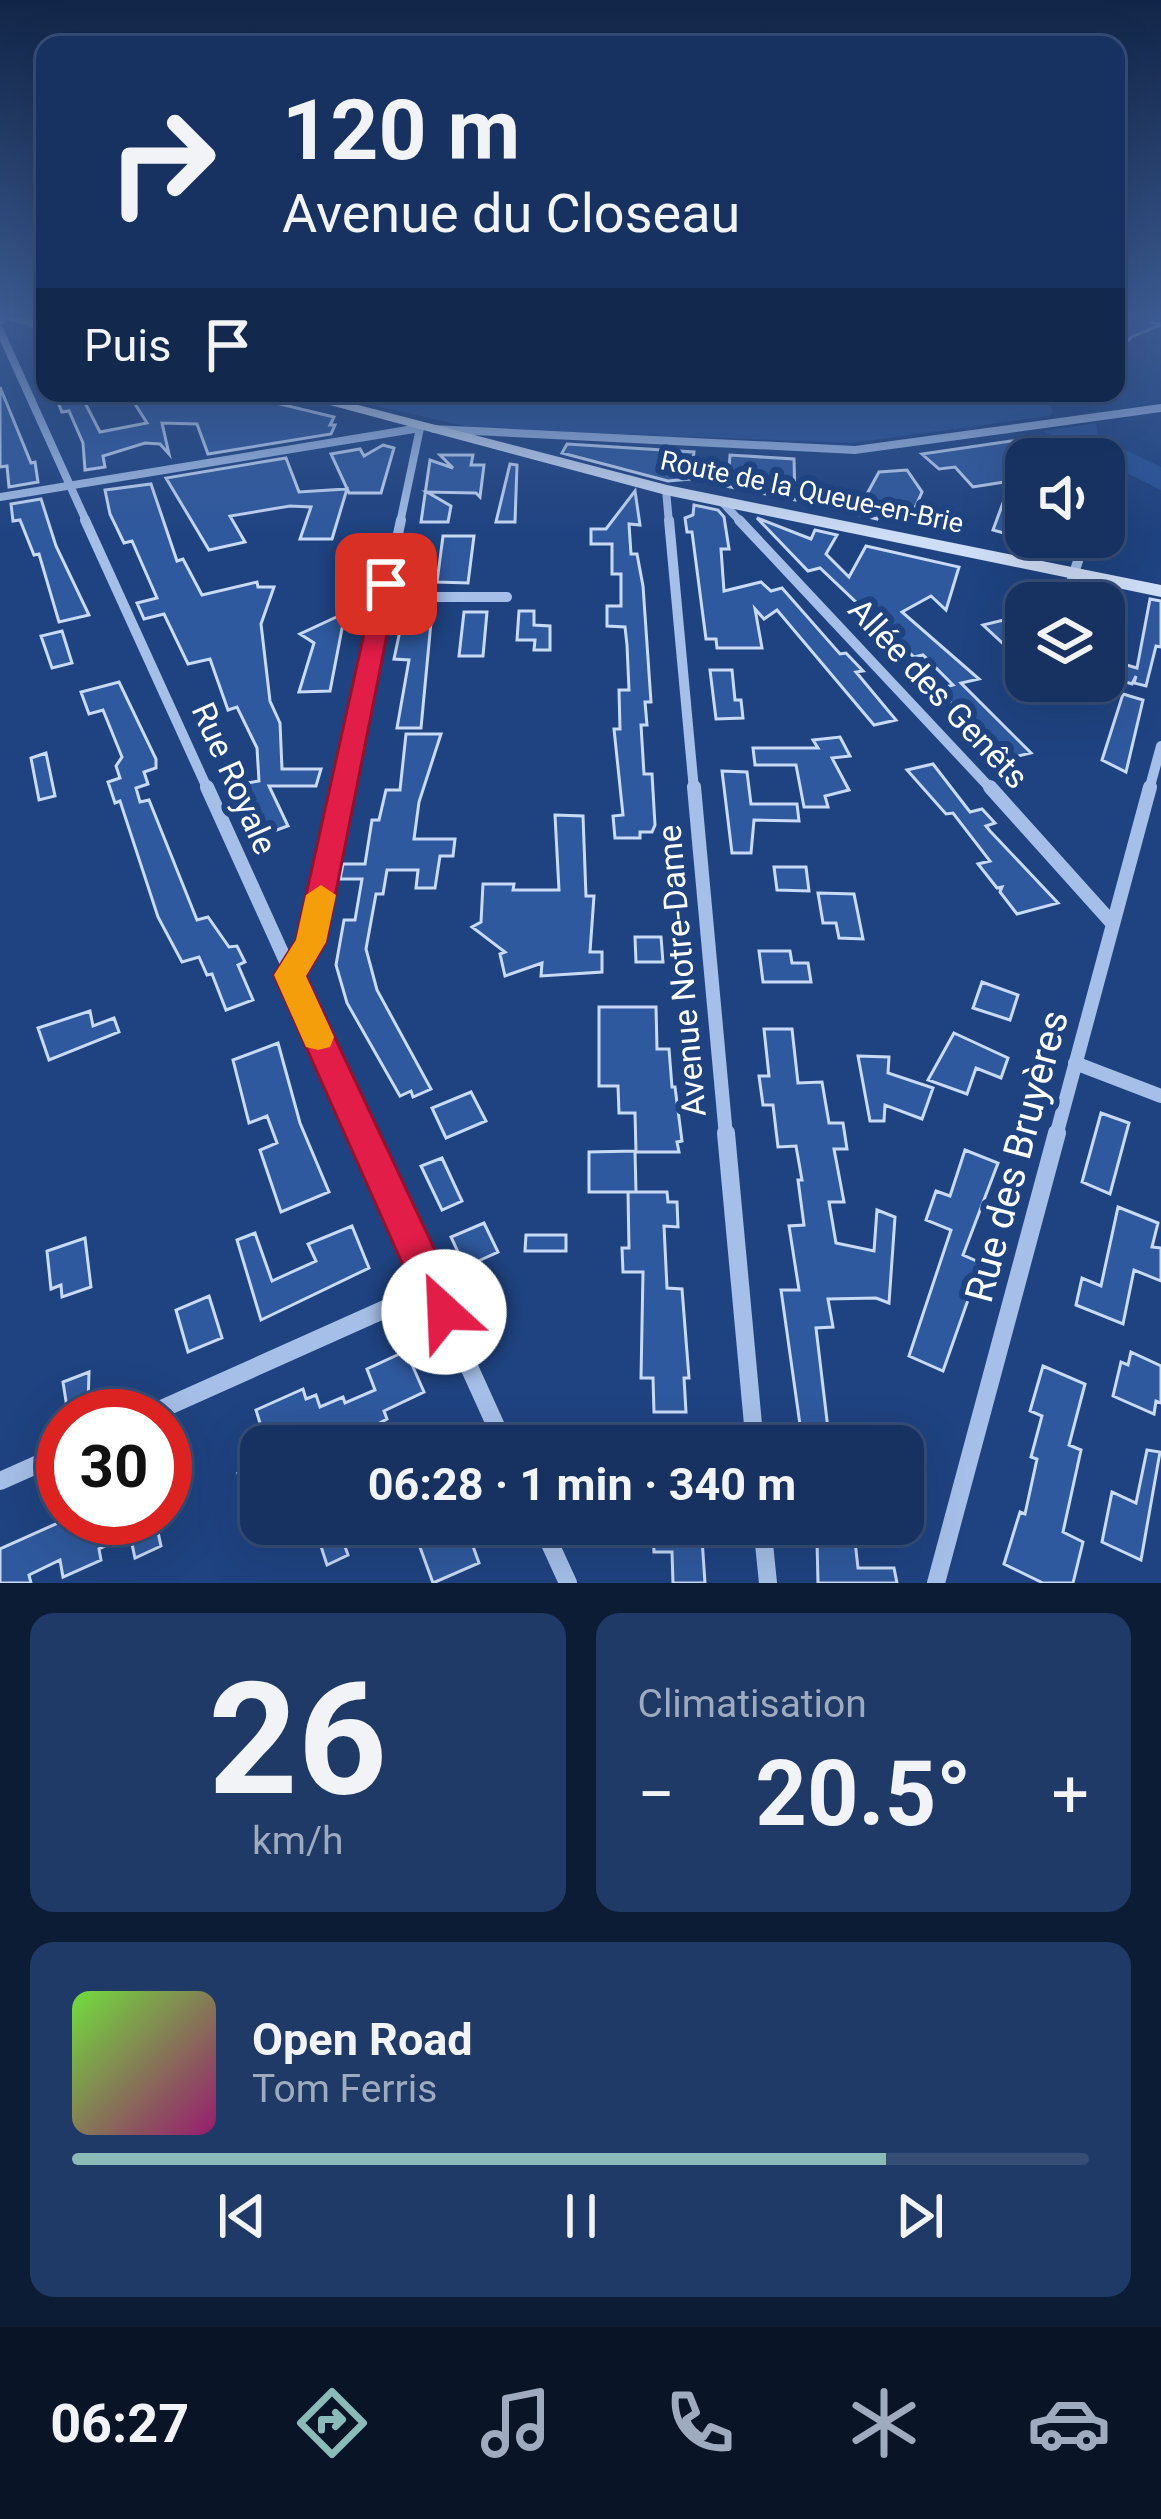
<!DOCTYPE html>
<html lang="fr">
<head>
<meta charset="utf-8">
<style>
	body { margin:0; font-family:Roboto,sans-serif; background:#203a67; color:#f1f3f6; height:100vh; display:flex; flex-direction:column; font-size:45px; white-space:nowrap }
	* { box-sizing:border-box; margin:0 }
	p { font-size:39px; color:#9eaabd }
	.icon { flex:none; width:66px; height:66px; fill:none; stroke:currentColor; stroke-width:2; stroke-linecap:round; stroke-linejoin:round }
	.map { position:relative; height:1583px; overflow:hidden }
	.sheet { display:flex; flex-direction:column; gap:30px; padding:30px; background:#0d1c35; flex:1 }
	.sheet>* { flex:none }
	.hud { position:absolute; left:36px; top:36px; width:1089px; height:366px; border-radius:24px; box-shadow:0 12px 48px #0002,0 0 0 3px #364d76; background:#173261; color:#f1f3f6; overflow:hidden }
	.controls { position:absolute; left:1005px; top:438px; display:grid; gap:24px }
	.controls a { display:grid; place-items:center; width:120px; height:120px; border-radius:24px; background:#173261; box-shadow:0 12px 48px #0002,0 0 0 3px #364d76; font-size:60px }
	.speed { position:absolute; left:36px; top:1389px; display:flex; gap:24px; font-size:60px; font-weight:700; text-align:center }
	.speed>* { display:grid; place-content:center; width:156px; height:156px; border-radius:50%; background:#173261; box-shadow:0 12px 48px #0002,0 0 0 3px #364d76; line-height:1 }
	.speed .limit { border:18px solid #d22; background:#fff; color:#111 }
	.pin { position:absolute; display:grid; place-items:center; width:102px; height:102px; color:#fff; margin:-51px; border-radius:24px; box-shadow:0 6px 18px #0006 }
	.me { position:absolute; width:132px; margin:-66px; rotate:335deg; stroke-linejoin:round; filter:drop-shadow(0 0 9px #0008) }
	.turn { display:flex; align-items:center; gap:42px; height:252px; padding:0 48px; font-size:54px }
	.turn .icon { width:156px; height:156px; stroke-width:2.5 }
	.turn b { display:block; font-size:84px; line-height:102px }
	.then { display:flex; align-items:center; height:114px; padding:0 48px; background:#0003; gap:24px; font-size:45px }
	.big { font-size:90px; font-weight:700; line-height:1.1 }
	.sheet .tile { flex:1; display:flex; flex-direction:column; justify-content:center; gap:18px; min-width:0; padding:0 42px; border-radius:24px; background:#203a67 }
	.sheet .dial { align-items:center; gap:0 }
	.dial b { font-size:156px; line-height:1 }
	.song { display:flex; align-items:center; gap:36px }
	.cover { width:144px; height:144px; border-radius:18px; background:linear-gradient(135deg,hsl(100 70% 55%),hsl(320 70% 35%)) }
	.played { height:12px; border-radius:6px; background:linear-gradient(90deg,#8bbbb9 80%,#364d76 80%) }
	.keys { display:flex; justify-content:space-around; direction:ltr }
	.heat { display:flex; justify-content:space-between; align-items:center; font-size:66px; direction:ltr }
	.sheet .tiles { flex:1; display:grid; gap:30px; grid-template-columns:1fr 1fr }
	.tile:last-child { grid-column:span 2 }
	.trip { position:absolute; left:240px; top:1425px; width:684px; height:120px; border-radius:24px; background:#173261; box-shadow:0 12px 48px #0002,0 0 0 3px #364d76; font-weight:700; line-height:120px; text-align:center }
	.tabs { display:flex; height:192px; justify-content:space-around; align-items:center; background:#091427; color:#9eaabd }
	.tabs .icon { width:84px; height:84px }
	.tabs .selected { color:#8bbbb9 }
	.tabs b { font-size:54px; color:#f1f3f6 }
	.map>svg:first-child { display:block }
	.green { fill:#295499 }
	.building { fill:#2f599e; stroke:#c9daf6; stroke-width:3 }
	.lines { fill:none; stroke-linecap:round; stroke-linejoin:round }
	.minor-far3 { stroke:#a5bfe8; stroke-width:8 }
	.minor-far2 { stroke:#a5bfe8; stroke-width:10 }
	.minor-far1 { stroke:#a5bfe8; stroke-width:14 }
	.minor { stroke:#a5bfe8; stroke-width:18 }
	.tertiary { fill:#a5bfe8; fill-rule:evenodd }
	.secondary { fill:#cfdef7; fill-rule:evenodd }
	.route { fill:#e11d48; stroke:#92132f; stroke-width:3 }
	.slow { fill:#f59e0b }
	.labels { text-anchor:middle; stroke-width:12; stroke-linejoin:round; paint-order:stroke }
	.far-street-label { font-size:27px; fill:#fff; stroke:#1f4381 }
	.street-label { font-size:33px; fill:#fff; stroke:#1f4381 }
	.near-street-label { font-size:39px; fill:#fff; stroke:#1f4381 }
</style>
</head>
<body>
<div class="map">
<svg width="1161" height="1583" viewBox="0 0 1161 1583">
	<rect width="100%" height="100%" fill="#1f4381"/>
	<path class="green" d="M320,393H1058L1048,399L1053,412L1049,416L852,443L473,428Z
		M1096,423L1098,437L1161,467V490L1043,431Z"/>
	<path class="building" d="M1116,315H1159L1151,322L1161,325L1133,336L1116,351Z
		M0,387L31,463L35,462L38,482L9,487L7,466L0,467Z
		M54,393H80L100,432L147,423L128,393H234L334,417L330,425H335L331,434L208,454L197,424L162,423L169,454L160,444L145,443L103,456L105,467L85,470L83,443L69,411L62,412Z
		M1011,441H1031L1049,456L1026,459V503L1014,536L993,530L1011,481L973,487L955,467L939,469L922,454Z
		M567,444L694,452L692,469H729L730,455L794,459L795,500L691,479L668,481L562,453Z
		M383,445L394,448L381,493H349L331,454L360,449L364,456Z
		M440,455H473L471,465H484L480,497L476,493L427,492L451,506L448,522H421L430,460L453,468Z
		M286,458L299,492L347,489L332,539H300L311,507L290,506L230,516L245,542L209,550L166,478Z
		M510,464L517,465L515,522H496Z
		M907,470L922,492L911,517L880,514L877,519L856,514L879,472Z
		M151,484L177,561L183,559L202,595L257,582L258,587H274L261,624L270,701L280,723L282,769H321L316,786H269L288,826L260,836L249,810L247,783L259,781L257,748L237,707L228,710L210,659L188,664L164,614L144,619L137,603L157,598L132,541L124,543L110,514L105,490Z
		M635,491L640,525L629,524L631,554H637L643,586L651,702H645L647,725H641L644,774H652L655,825L652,832H640V838H615L613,816L623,815L614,729H620L619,690H629L627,645L625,627L607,626V606H621V574H612V544H591V529H606Z
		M41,499L56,546L89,615L59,622L39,554L34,555L20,520L13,521L11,504Z
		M694,505L718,510L724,517L729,549H721L724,591L761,582L771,591L782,588L840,654L846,653L863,671L856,672L896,720L874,725L777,610L764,619L755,609L762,648H717L716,639H706L692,532H687L685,518L693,515Z
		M757,518L811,539L815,530L837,535L826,554L849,577L866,546L959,567L946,610L931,596L902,612L979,679L961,683L1031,753L1005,759L938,689L953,685L923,655L914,657L820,568L808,571Z
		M443,536H474L468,583L437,582Z
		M1150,599L1161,601V647L1156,646L1146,686L1134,683L1136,676L1132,684L1113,678L1120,663L1137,668Z
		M519,611H534V625L550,626V650H534L535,640H517Z
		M404,612H432L421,728H397L409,660L394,659Z
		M464,612H487L483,656H459Z
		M345,613L330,691L299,692L314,643L300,634Z
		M1016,617L1013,627L1026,639V665L983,625Z
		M62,631L72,663L52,668L41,636Z
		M710,670H732L735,700H741L743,718L716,719Z
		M119,682L156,759V768L144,772L148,784L136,788L140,802L149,800L197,920L208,917L229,947L237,946L245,962L238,965L253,1000L226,1010L212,974L207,975L199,957L182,962L158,917L120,801L115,803L108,782L120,778L116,766L122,757L103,710L89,714L81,692Z
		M1123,694L1143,700L1126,772L1102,760Z
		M406,734H441L419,802L414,839H455L453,856H440L435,888H416L418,870H387L383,894H376L366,949L377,990L431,1089L413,1097L411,1091L400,1096L347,1003L336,965L344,920H355L362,879H340L343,864H365L372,820H379L386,790H400Z
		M840,737L850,756L832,758L849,790L825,796L828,807H804L796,765H755L753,748H818L813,740Z
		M46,753L55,796L39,800L31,758Z
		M933,764L970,812L982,809L995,823L986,826L990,831L1058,903L1017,914L1000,892L1002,887L997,888L978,864L990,861L953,813L946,814L907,770Z
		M722,771L747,772L751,804H797L799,821L754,820L751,853H732Z
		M555,815L583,816L586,896H594L590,952H602V972L541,976L542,963L505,976L500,954L505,952L472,927L481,922L483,884H514L513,890H559Z
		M774,867H806L809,891L777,890Z
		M818,893L854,894L863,939L839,938L836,923H823Z
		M635,937H661L663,962H636Z
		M759,951H790L792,963H808L811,982H763Z
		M982,982L1018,995L1010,1020L973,1008Z
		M599,1007H656L657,1049H669L672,1087H675L682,1141L677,1142L679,1152H636L635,1113H619L618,1086H599Z
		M90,1011L93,1026L114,1018L119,1032L49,1060L38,1028Z
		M764,1029H792L798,1083L822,1082L829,1123H843L847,1149H834L844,1202H829L836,1243L874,1251L877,1210L895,1217L889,1303L876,1298L828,1299L833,1327L816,1328L828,1429H911L913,1446H803L781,1290H799L789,1226L804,1225L798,1180H802L796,1146L778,1147L773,1105H763L759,1076H769Z
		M954,1033L1008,1058L1001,1078L976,1068L967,1094L928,1080Z
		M278,1043L300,1123L329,1192L281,1212L260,1150L277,1143L267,1116L249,1123L233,1060Z
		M858,1056L889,1057L888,1073L933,1088L922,1119L885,1105L884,1121H870Z
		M471,1092L486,1121L446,1138L432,1108Z
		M1101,1113L1129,1123L1110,1194L1082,1182Z
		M965,1150L998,1163L963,1255L981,1263L943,1371L909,1356L951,1230L926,1220L936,1191L950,1196Z
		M635,1151L636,1192H589V1152Z
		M442,1158L462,1201L442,1210L421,1166Z
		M628,1192H667L668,1202H677L678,1227L664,1226L667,1288L682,1289L689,1378H684L686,1412H654L653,1378H641L643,1272H623L622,1248H629Z
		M1118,1207L1158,1223L1152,1247L1161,1248V1281L1134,1270L1123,1324L1076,1305L1082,1278L1101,1286Z
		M484,1223L498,1252L465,1267L451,1237Z
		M352,1226L369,1268L261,1320L237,1240L255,1233L272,1281L316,1261L308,1244Z
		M526,1235H566V1251H525Z
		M85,1238L91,1287L62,1297L61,1285L51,1289L47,1251Z
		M209,1296L222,1338L188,1352L176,1310Z
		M406,1351L424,1392L384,1411L387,1419L336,1446H322L318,1432L288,1446H267L256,1410L303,1389L306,1399L316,1395L320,1407L343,1397L345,1403L375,1390L367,1369Z
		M1131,1352L1161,1366V1403L1156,1401L1154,1414L1113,1396L1121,1362L1128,1365Z
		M1043,1366L1085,1384L1069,1445L1081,1450L1063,1532L1083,1542L1073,1583H1043L1004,1564L1020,1512L1025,1514L1037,1459L1031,1457L1042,1416L1030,1411Z
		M89,1372L88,1406L68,1414L63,1382Z
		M1147,1450L1160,1452L1141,1560L1102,1542L1112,1492L1136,1503Z
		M261,1463V1499L246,1505L238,1473Z
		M69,1518H168L156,1523L161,1546L135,1558L130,1535L99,1549L101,1560L63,1577L60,1560L29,1575L31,1583H0V1549Z
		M337,1524L348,1555L327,1565L317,1534Z
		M446,1524H465L479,1563L433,1583L417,1539Z
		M653,1524H701L705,1583H673L672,1552H654Z
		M817,1541H855L858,1568H894L897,1583H818Z"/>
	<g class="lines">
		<path class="minor-far3" d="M0,321L6,315
			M0,331L87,523
			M666,490L669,523
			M0,497L420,428
			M722,502L742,523
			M400,523L420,428"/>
		<path class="minor-far2" d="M85,520L208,790
			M669,520L694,790
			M739,520L992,790
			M383,597H507
			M1064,603L1086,537
			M343,790L401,520
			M1149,790L1161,746"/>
		<path class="minor-far1" d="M207,787L365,1136
			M694,787L726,1136
			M990,787L1113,924
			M290,975L311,942L344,787
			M1075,1063L1161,1096
			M1056,1136L1150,787"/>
		<path class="minor" d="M363,1133L505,1446
			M726,1133L755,1446
			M146,1416L432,1288
			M0,1481L63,1453
			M541,1524L568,1583
			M762,1524L768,1583
			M936,1583L1057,1133"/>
		<path class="tertiary" d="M1161,404V412L855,454L433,433L426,429L433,425L855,446Z"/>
		<path class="secondary" d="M0,315L45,322V330L0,318Z
			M285,393H312L667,485L1161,585V597L666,495Z"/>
	</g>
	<linearGradient id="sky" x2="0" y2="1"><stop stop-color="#112547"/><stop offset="0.59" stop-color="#3c5b92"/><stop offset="1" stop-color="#3c5b92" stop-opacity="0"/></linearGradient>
	<rect width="1161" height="537" fill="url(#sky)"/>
	<path class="route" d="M386,577L397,584L326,942L306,976L464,1312L458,1326L444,1331L430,1326L274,975L296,940L375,584Z"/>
	<path class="slow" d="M321,885L336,895L326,942L306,976L334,1037L330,1047L318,1050L306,1047L274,975L296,940L306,895Z"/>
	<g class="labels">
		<g class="far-street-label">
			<text transform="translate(812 492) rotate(12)" y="9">Route de la Queue-en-Brie</text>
		</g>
		<g class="street-label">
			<text transform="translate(939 693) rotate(47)" y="12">Allée des Genêts</text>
			<text transform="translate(235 778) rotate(66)" y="12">Rue Royale</text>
			<text transform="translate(681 971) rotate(-95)" y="12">Avenue Notre-Dame</text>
		</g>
		<g class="near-street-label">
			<text transform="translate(1016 1156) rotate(-75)" y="14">Rue des Bruyères</text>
		</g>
	</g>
</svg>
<div class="controls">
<a><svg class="icon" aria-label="sound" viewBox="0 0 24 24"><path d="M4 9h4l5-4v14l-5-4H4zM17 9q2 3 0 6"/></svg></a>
<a><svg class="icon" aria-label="layers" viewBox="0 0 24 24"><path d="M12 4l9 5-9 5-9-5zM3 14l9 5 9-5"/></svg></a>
</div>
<div class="speed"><div class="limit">30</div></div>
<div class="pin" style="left:386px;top:584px;background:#d93025"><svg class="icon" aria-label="arrive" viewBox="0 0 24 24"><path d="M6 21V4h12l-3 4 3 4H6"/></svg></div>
<svg class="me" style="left:444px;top:1312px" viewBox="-20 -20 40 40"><circle r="19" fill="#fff"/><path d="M0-13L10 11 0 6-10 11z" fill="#e11d48"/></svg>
<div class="trip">06:28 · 1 min · 340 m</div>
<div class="hud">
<div class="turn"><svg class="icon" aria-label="right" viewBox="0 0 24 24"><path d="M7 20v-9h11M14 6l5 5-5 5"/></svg><div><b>120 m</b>Avenue du Closeau</div></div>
<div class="then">Puis<svg class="icon" aria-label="arrive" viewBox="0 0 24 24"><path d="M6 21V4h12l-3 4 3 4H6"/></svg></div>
</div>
</div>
<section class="sheet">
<div class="tiles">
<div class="tile dial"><b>26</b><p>km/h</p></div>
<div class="tile"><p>Climatisation</p>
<div class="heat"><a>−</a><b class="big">20.5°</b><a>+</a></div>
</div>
<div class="tile">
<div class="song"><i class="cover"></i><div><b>Open Road</b><p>Tom Ferris</p></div></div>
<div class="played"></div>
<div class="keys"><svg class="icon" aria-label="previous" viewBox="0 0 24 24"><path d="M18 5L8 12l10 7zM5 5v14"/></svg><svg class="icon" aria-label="pause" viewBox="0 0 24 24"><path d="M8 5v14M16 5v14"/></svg><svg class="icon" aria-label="next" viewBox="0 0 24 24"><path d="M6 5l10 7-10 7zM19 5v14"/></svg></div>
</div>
</div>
</section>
<nav class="tabs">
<b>06:27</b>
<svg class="icon selected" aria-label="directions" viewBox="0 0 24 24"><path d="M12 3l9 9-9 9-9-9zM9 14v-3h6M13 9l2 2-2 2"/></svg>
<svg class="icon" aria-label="music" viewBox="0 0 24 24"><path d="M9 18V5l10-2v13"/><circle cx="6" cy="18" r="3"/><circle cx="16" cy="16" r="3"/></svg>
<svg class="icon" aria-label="phone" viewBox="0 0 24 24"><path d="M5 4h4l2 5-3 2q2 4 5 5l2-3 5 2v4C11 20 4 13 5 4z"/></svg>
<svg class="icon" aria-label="climate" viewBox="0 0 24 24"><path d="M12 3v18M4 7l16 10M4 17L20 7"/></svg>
<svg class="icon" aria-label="car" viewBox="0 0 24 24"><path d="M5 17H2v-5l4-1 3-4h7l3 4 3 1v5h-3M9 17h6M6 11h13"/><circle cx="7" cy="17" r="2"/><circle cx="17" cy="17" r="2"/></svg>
</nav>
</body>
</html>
